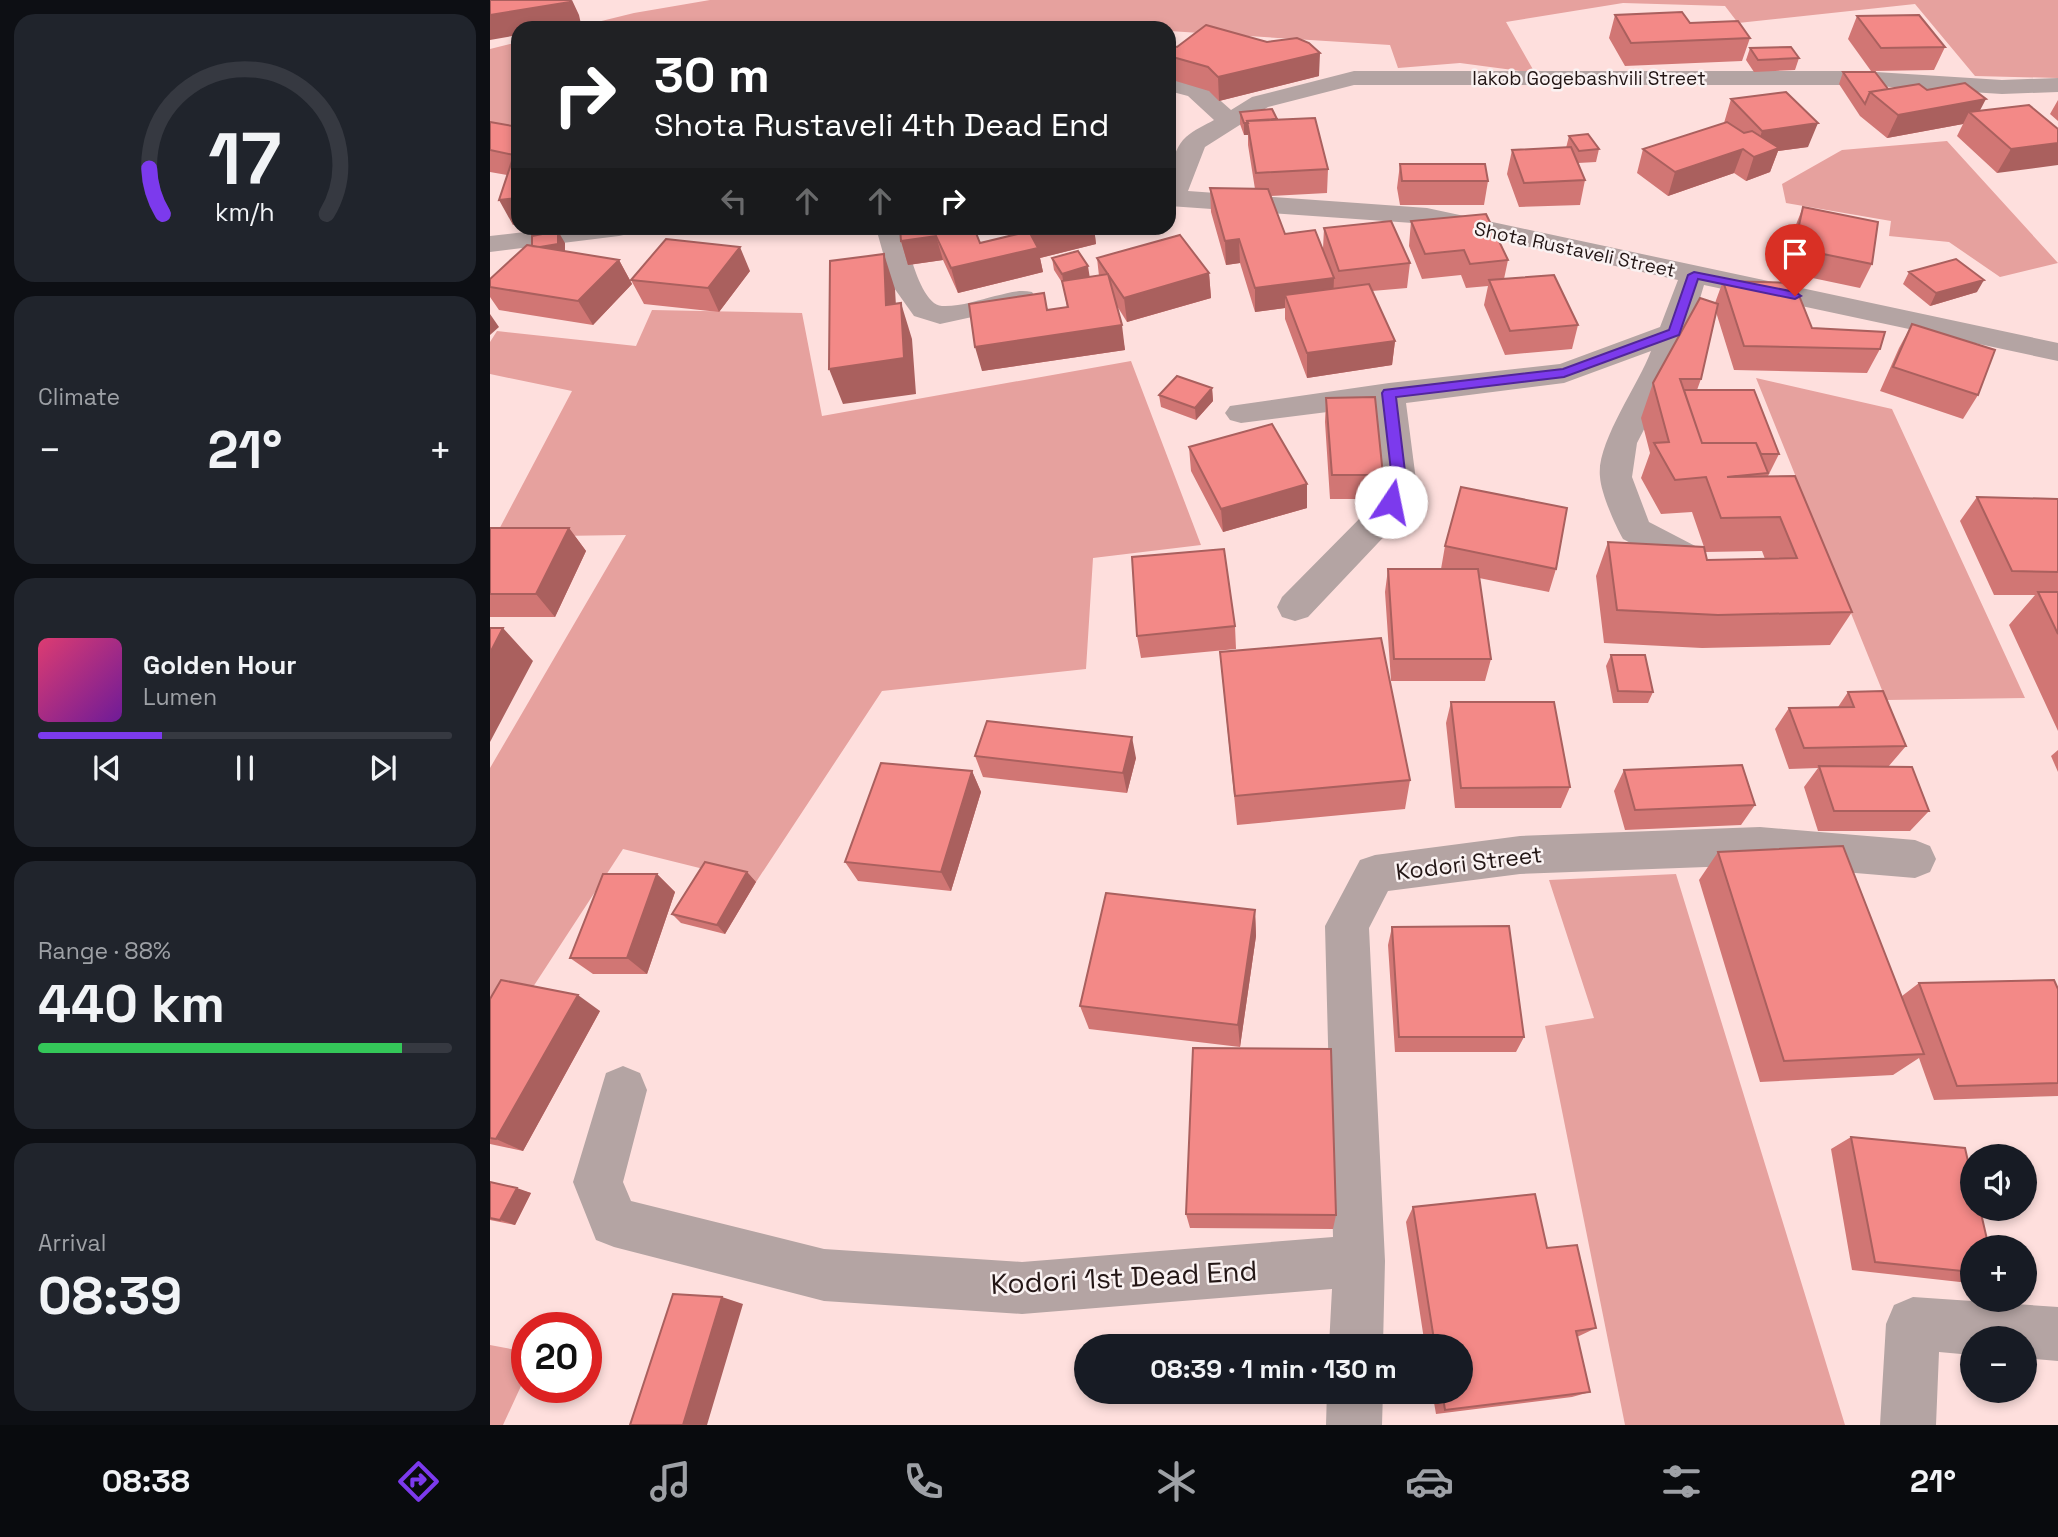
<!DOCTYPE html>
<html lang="en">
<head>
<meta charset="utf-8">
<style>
	body { margin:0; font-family:"Space Grotesk",sans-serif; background:#20242c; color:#f1f3f6; height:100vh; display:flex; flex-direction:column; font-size:26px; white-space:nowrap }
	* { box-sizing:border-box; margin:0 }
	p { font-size:23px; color:#9ea1a6 }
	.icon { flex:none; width:38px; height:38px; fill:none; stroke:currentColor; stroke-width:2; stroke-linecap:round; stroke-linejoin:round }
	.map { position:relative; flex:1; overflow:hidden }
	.details { display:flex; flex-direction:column; gap:14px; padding:14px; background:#0d0f14; width:490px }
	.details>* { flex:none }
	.banner { position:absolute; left:21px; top:21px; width:665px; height:214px; border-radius:21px; box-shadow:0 4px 10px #0003; background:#202124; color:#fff; overflow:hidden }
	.controls { position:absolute; left:1470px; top:1144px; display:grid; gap:14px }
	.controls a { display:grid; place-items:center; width:77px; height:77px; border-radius:50%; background:#171b24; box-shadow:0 4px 10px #0003; font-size:35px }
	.speed { position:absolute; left:21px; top:1312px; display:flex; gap:14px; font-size:35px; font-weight:700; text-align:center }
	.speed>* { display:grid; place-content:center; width:91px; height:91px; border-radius:50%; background:#171b24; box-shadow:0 4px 10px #0003; line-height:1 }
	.speed .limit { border:10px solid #d22; background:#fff; color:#111 }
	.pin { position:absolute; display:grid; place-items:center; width:60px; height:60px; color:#fff; margin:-72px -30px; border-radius:50% 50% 50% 0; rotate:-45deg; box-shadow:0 0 7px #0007 }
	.pin .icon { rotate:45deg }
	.me { position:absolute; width:77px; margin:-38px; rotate:11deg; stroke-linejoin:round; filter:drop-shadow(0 0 5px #0008) }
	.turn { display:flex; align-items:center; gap:24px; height:147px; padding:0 28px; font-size:32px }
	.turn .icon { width:91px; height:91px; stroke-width:2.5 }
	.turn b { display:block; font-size:49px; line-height:60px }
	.lanes { display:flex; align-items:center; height:66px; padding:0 28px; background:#0003; justify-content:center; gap:35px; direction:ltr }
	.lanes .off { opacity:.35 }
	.big { font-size:52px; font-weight:800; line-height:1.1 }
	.details .widget { flex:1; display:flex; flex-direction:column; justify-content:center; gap:10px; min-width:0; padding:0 24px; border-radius:21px; background:#20242c }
	.details .dial { align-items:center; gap:0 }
	.dial svg { height:182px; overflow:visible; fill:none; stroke:#363941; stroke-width:7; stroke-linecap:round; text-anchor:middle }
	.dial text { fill:#f1f3f6; stroke:none }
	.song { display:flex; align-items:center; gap:21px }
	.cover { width:84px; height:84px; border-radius:10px; background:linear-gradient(135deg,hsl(340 70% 55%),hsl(280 70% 35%)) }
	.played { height:7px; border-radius:4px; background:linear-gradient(90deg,#7c3aed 30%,#363941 30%) }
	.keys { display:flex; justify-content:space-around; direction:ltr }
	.heat { display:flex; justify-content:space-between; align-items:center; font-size:38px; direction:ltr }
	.charge { height:10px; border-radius:5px; background:linear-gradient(90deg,#34c759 88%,#363941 0) }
	.trip { position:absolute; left:584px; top:1334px; width:399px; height:70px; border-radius:35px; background:#171b24; box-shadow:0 4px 10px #0003; font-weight:800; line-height:70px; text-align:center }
	.tab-bar { display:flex; height:112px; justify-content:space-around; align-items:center; background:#090b0e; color:#9ea1a6 }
	.tab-bar .icon { width:49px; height:49px }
	.tab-bar .selected { color:#7c3aed }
	.tab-bar b { font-size:32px; color:#f1f3f6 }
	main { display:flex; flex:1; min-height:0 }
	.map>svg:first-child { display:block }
	.green { fill:#e6a19e }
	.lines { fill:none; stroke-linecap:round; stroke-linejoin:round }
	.minor { fill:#b4a4a3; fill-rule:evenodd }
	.wall { fill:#d17674; fill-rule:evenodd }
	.shaded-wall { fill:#aa605e }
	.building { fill:#f38987; stroke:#aa605e; stroke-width:2 }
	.route { fill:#7c3aed; stroke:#51269a; stroke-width:2 }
	.labels { text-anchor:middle; stroke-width:5; stroke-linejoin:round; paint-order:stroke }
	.far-street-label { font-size:19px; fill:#231615; stroke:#faf2f2 }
	.street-label { font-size:23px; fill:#231615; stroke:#faf2f2 }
	.near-street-label { font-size:28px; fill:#231615; stroke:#faf2f2 }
</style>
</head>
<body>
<main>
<section class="details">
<div class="widget dial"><svg viewBox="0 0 100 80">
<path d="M14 69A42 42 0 1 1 86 69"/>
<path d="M14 69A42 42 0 0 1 8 49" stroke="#7c3aed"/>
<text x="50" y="56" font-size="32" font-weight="700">17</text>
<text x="50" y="72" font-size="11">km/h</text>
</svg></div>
<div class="widget"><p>Climate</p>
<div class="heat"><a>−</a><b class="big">21°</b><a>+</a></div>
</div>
<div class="widget">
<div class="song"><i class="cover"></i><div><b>Golden Hour</b><p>Lumen</p></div></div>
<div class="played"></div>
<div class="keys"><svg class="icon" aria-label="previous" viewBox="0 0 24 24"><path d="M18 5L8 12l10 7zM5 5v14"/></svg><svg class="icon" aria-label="pause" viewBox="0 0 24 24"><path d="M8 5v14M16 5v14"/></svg><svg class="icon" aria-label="next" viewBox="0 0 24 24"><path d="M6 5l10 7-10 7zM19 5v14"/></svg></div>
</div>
<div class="widget"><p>Range · 88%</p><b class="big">440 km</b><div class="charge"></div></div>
<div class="widget"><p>Arrival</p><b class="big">08:39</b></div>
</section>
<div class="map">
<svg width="1568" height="1425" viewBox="0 0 1568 1425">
	<rect width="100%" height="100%" fill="#fedfdd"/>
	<path class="green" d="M220,0H1568V78L1485,76L1425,4L1248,23L1235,6L1133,3L1016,22L1045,73L970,63L908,68L900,45L679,31V28H83L144,13Z
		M28,42V139L0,133V49Z
		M1457,141L1568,263L1510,277L1459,242L1399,236L1401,221L1296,203L1292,184L1352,150Z
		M162,310L312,313L332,416L641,361L711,545L603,558L596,669L392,691L266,882L133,849L0,1053V768L136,535L5,537L82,391L0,374V342L7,331L146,346Z
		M1266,378L1402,409L1535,698L1396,700Z
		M1186,874L1355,1425H1135L1055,1026L1104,1018L1059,880Z
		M0,1345L37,1352V1373L13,1425H0Z"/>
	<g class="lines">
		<path class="minor" d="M864,71H1370L1512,80L1568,78V92L1512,94L1370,85H864L778,107L715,147L698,191L937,208L1568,343V361L1214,285L1200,332L1181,377L1147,443L1142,477L1159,522L1211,549L1216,558L1211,567C1185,575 1156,551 1133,539C1125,525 1111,493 1110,477C1106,443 1148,386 1161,351L1074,383L916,403L927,488L905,525L818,617L805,621L792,617L787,607L792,597L881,507L893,488L885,406L751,423L740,420L735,413L740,406L899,383L1070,364L1170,327L1188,280L937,224L679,206C679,186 679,152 696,137C704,130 715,125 724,120L698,96L679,91V77L714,86L741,110L762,97Z
			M68,228H142L138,234L129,236L0,252V236Z
			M386,228H412C418,245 430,305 452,306C469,307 489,300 505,296C518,293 529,289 542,292L546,298L542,304L450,324L424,316L402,285Z
			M1270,827L1425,840L1440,846L1446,859L1440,872L1425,878L1270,865L1030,874L898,891L879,928L895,1261L893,1346H839L842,1289L532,1314L334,1301L124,1247L106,1240L83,1182L116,1073L133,1066L150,1073L157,1090L133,1182L141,1201L334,1249L532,1262L843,1237L835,926L870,860L885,855L1030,836Z
			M1423,1297L1568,1307V1361L1535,1358V1339H1482V1355L1449,1352L1446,1425H1390L1396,1324L1404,1305Z
			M837,1391H893L892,1425H836Z"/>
	</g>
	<path class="wall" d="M1125,15L1200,23L1260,38L1252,61L1135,66L1119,38Z
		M1367,16L1455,47L1444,70L1381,71L1358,39Z
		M679,45L687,47L829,76L729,101L719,91L679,79Z
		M1260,48L1309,58L1305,70L1264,72L1256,60Z
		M1353,72L1398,89L1437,90L1490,111L1568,129L1507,173L1467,136L1473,124L1397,138L1370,116L1349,84Z
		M1241,99L1318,147L1288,151L1280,172L1256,181L1244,173L1178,196L1147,173L1153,149L1234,123Z
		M1568,100V121L1560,114Z
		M750,112L787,120L838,169L837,193L781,196L795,234L833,249L834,228L920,263L917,288L882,291L905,341L902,365L817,378L795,319V308L765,312L750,263L736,265L721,212L720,188L765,189L758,145V135H754L750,124Z
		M0,122L28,127L23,225L17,175L0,172Z
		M1079,136L1109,149L1106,162L1088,163L1095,180L1090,205L1029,207L1017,174L1022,150L1076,148Z
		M910,164L998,181L994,205H910L907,188Z
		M1313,207L1382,264L1370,288L1294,272L1303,232Z
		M921,221L1018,260L1014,279L1088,325L1082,349L1015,355L994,305L998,286L976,288L971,275L932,279L919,246Z
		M410,228L488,239L490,243L533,233L530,228H604L606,244L550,258L553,272L468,293L453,260L418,265L411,241Z
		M75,243V251L129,260L142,284L103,325L9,310L0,297V279L42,246Z
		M562,258L600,277L609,276L607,258L719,273L721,298L637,322L627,306L635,350L492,371L557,310L577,307L573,284L564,270Z
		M260,271L229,312L154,304L141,280Z
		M1419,272L1487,292L1440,306L1413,284Z
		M1233,281L1322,328L1390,349L1377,373L1244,370L1226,312L1211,379L1207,390L1289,454L1278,476L1362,612L1340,645L1212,648L1114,643L1106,576L1118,542L1214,547L1202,512L1171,514L1151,478L1160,453L1151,418L1163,383L1225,303ZM1272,551L1275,559L1217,560L1215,552Z
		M1422,324L1488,395L1473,419L1390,391L1409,348Z
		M722,388L723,401L706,420L671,407L669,395Z
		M836,398L893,475L890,499H840L835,422Z
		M699,447L817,484V508L733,532L701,471Z
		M1487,497L1568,499V731L1519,625L1545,595H1504L1470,521Z
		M0,528H79L96,551L65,617H0Z
		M955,546L1066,569L1059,592L989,578L1001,659L995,681H901L895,592L898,569H951Z
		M745,626L746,649L651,658L647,636Z
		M730,652L920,780L915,809L747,825L733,684Z
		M1121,655L1163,692L1158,703H1123L1116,666Z
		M1358,692L1416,746L1398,767L1439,811L1420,831H1328L1314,787L1328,768L1299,769L1285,729L1299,708L1348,707Z
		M961,702L1080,787L1071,808H965L956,723Z
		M1568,750V772L1561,756Z
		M485,756L646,758L637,793L493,777Z
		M1134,770L1265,805L1251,825L1135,830L1124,791Z
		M482,771L491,792L461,891L368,881L355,862Z
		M1228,852L1412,996L1429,983L1568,989V1096L1444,1100L1429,1058L1403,1075L1270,1082L1209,880Z
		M257,872L266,882L235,934L191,923L182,914Z
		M167,874L185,892L157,974H103L80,958Z
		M765,910L766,936L750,1047L599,1029L590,1006Z
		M902,927L1034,1037L1026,1052H905L898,945Z
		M0,999L110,1011L33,1151L0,1144Z
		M1361,1137L1482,1248V1282L1479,1283L1362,1270L1341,1149Z
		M0,1182L41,1193L25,1225L0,1220Z
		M923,1207L1057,1248L1106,1328L1087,1337L1100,1392L1082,1397L946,1414L942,1391H971V1346H935L916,1222Z
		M696,1214L846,1215L843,1229L700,1228Z"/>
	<path class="shaded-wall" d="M82,0L89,15L91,24L71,28H28V35L0,40V15Z
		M830,53L829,76L729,101L728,77Z
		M1496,99L1486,118L1479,112L1473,124L1397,138L1408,115Z
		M754,123H758V135H754Z
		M1328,123L1318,147L1288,151L1280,172L1256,181L1272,131Z
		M1568,143V165L1507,173L1521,149Z
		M1253,149L1244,173L1178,196L1185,172Z
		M28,198V224L23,225L9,200Z
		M572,228H604L606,244L550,258L553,272L468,293L461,268L541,235Z
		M68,231L75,243V256L41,249Z
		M446,236L453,260L418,265L411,241Z
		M749,239L750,263L736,265L735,241Z
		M250,247L260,271L229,312L218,288Z
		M394,254L405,289L408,341L396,305Z
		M129,260L142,284L103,325L88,301Z
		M598,266L600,279L574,286L572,274Z
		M719,273L721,298L637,322L634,298Z
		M844,278L843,302L795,295V308L765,312V288Z
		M1494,280L1487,292L1440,306L1446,293Z
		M411,303L422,339L426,394L353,404L339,369Z
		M0,314L9,327L0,335Z
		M632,325L635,350L492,371L485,347Z
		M905,341L902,365L817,378V353Z
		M722,388L723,401L706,420L705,408Z
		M817,484V508L733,532L731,509Z
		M79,528L96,551L65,617L46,594Z
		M13,628L43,661L0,742V653Z
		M642,737L646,758L637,793L633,773Z
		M482,771L491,792L461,891L451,872Z
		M257,872L266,882L235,934L227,925Z
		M167,874L185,892L157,974L137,958Z
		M765,910L766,936L750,1047L748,1025Z
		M88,995L110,1011L33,1151L6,1139Z
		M27,1188L41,1193L25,1225L10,1220Z
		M232,1297L253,1304L217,1425H193Z"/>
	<path class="building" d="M0,0H80V2L0,15Z
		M1192,12L1200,23L1248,21L1260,38L1141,43L1125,15Z
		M1429,15L1455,47L1391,48L1367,16Z
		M716,25L777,42L807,38L819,43L830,53L728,77L718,67L679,56V45L687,47Z
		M1301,47L1309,58L1268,60L1260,48Z
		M1353,72H1385L1398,89L1380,92L1375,104Z
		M1475,83L1496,99L1408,115L1380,92L1429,84L1437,90Z
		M1296,92L1328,123L1272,131L1241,99Z
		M1539,105L1568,129V143L1521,149L1479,112Z
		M782,109L787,119L757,121L758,123H754L750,112Z
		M825,118L838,169L766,173L757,121Z
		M0,122L28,127V152L24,155L28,154V198L9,200L24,155L0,150Z
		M1237,122L1254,133L1262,131L1289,148L1264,157L1253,149L1185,172L1153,149Z
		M1098,134L1109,149L1089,151L1079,136Z
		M1081,147L1095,180L1034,183L1022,150Z
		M910,164H995L998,181H912Z
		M720,188L778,189L795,234L825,230L844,278L765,288L749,239L735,241Z
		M1313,207L1388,222L1382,264L1304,248Z
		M996,214L1018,260L980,264L974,250L935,254L921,221Z
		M901,221L920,263L849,271L834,228Z
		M410,228H484L490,243L540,231L538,228H572L541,235L548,248L461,268L446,236L411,241Z
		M68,231V244L50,247L42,246V236Z
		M690,235L719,273L634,298L607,258Z
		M176,239L250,247L218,288L141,280Z
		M37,245L129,260L88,301L0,287V279Z
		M588,251L598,266L572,274L562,258Z
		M394,254L396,305L411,303L414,358L339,369L340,261Z
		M1466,259L1494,280L1446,293L1419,272Z
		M618,274L632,325L485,347L479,304L554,293L557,310L578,307L572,281Z
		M1064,275L1088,325L1020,331L999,280Z
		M1233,281L1304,283L1322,328L1395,332L1390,349L1254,346Z
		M879,284L905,341L817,353L795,295Z
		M1210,298L1228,304L1211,379H1190L1212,443H1266L1278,473L1237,477L1305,476L1362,612L1228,615L1127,610L1118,542L1214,547L1217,560L1307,558L1290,517L1231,518L1216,477L1185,480L1164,443L1179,442L1163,383Z
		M1422,324L1505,350L1488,395L1403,367Z
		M687,376L722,388L705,408L669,395Z
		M1194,390H1264L1289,454H1271L1266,443H1212Z
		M885,397L893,475H842L836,398Z
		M782,424L817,484L731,509L699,447Z
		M971,487L1077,508L1066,569L955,546Z
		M1487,497L1568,499V572L1522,571Z
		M0,528H79L46,594H0Z
		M734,549L745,626L647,636L642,557Z
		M898,569H988L1001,659H904Z
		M1548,592H1568V634Z
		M0,628H13L0,653Z
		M891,638L920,780L745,796L730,652Z
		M1121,655H1155L1163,692L1128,691Z
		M1393,691L1416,746L1314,748L1299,708L1364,707L1358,692Z
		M961,702H1064L1080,787L971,788Z
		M497,721L642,737L633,773L485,756Z
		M391,763L482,771L451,872L355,862Z
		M1252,765L1265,805L1145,810L1134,770Z
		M1329,766L1422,767L1439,811H1344Z
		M1353,846L1434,1054L1294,1061L1228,852Z
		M215,862L257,872L227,925L182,914Z
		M113,874H167L137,958H80Z
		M616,893L765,910L748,1025L590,1006Z
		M1019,926L1034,1037H909L902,927Z
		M11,980L88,995L6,1139L0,1138V999Z
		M1564,980L1568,989V1083L1467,1086L1429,983Z
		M703,1048L841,1049L846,1215L696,1214Z
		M1361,1137L1475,1148L1482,1179V1209H1490L1499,1248H1482V1272L1385,1262Z
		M0,1182L27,1188L10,1220L0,1218Z
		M1045,1194L1057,1248L1087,1245L1106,1328L1086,1331L1100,1392L955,1410L952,1391H971V1346H945L923,1207Z
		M183,1294L232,1297L193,1425H140Z"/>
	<path class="route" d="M1204,272L1305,292L1311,296L1305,299L1208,279L1189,335L1074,377L906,397L917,488L906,506H897L895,502L903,488L892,393L894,390L1073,369L1179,330L1198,275Z"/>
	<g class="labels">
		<g class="far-street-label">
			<text x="1099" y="85">Iakob Gogebashvili Street</text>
			<text transform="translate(1085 249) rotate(12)" y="7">Shota Rustaveli Street</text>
		</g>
		<g class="street-label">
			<text transform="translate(979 863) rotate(-7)" y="8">Kodori Street</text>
		</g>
		<g class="near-street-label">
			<text transform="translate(634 1277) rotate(-3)" y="10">Kodori 1st Dead End</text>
		</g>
	</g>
</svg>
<div class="controls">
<a><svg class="icon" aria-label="sound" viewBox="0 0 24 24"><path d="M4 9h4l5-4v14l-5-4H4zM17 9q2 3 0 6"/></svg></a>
<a>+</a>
<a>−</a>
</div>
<div class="speed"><div class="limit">20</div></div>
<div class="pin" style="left:1305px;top:296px;background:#d93025"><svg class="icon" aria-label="arrive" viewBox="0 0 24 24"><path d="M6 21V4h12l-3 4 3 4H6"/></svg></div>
<svg class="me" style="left:901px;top:502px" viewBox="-20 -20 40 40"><circle r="19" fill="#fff"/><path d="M0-13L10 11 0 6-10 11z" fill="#7c3aed"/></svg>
<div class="trip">08:39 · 1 min · 130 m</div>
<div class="banner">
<div class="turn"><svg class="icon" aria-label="right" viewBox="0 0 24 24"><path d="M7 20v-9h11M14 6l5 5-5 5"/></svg><div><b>30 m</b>Shota Rustaveli 4th Dead End</div></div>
<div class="lanes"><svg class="icon off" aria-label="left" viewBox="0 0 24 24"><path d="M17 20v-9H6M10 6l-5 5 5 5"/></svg><svg class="icon off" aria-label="ahead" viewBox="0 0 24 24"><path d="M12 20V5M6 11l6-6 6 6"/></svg><svg class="icon off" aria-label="ahead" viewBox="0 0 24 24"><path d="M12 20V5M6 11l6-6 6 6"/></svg><svg class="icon" aria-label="right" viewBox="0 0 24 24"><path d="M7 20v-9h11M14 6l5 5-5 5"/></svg></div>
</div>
</div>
</main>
<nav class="tab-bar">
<b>08:38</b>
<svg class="icon selected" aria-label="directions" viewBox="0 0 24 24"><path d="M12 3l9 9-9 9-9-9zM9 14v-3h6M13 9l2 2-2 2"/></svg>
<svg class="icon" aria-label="music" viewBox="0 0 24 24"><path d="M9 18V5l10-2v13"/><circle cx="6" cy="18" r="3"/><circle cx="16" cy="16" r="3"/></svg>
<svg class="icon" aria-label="phone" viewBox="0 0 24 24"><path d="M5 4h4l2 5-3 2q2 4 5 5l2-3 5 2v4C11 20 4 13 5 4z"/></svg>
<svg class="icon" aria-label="climate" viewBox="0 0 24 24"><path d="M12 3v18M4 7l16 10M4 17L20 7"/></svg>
<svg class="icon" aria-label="car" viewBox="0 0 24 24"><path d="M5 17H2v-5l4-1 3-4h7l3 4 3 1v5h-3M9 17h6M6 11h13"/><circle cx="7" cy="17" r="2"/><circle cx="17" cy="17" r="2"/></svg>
<svg class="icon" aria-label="filters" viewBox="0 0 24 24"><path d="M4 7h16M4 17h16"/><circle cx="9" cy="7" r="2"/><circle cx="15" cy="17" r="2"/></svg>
<b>21°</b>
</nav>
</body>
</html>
